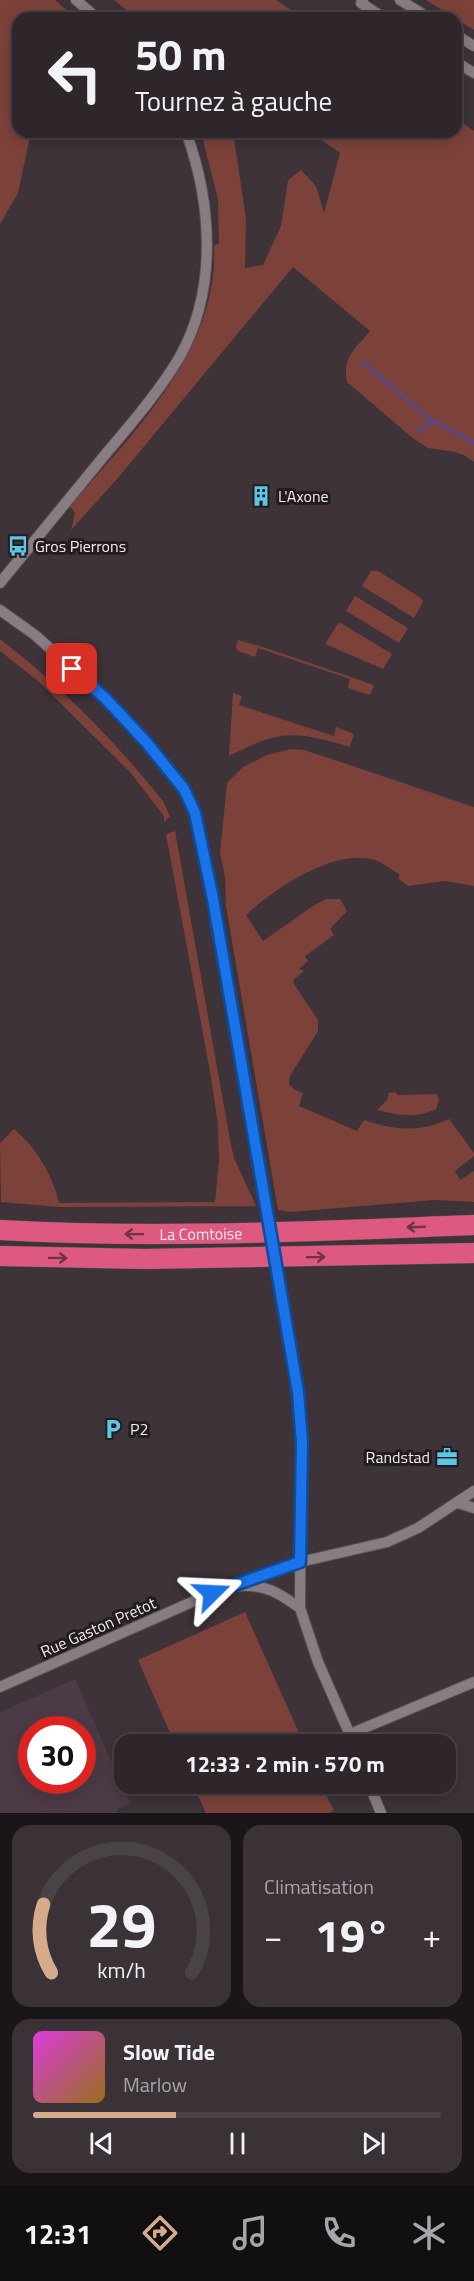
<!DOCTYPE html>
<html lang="fr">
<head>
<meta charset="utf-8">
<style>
	body { margin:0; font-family:"Titillium Web",sans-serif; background:#3a3237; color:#f1f3f6; height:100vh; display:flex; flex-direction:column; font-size:22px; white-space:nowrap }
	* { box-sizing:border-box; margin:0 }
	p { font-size:20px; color:#a7a5a9 }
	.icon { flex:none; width:33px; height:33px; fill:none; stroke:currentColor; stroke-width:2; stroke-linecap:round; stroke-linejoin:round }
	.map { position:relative; height:1813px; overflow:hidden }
	.drawer { display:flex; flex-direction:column; gap:12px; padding:12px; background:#191518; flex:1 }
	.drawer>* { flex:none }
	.banner { position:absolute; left:12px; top:12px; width:450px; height:126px; border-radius:18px; box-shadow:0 3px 15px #0003,0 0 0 2px #494347; background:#2e262b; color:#f1f3f6; overflow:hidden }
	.speed { position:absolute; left:18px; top:1716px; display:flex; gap:12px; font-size:30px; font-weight:700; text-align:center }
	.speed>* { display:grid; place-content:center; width:78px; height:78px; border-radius:50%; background:#2e262b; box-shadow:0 3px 15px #0003,0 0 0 2px #494347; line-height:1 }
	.speed .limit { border:9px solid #d22; background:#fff; color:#111 }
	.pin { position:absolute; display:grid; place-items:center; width:51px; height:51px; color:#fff; margin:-26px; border-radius:12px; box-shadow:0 3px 9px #0006 }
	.me { position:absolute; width:66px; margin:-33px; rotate:69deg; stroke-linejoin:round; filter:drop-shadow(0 0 4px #0008) }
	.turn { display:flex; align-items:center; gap:21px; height:126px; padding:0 24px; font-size:27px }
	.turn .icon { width:78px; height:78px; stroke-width:2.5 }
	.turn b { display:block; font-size:42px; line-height:51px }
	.big { font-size:45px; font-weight:700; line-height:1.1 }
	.drawer .tile { flex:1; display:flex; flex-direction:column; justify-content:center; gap:9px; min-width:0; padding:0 21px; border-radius:18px; background:#3a3237 }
	.drawer .dial { align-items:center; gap:0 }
	.dial svg { height:156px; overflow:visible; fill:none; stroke:#494347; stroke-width:7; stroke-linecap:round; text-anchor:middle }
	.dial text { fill:#f1f3f6; stroke:none }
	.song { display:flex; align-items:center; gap:18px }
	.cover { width:72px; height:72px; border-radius:9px; background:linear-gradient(135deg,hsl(300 70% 55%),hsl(40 70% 35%)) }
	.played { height:6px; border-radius:3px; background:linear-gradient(90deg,#d6ab8b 35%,#494347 35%) }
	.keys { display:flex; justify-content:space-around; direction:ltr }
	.heat { display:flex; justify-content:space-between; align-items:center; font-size:33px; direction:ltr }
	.drawer .tiles { flex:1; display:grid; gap:12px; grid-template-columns:1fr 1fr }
	.tile:last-child { grid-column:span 2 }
	.trip { position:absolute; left:114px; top:1734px; width:342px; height:60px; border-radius:18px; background:#2e262b; box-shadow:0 3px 15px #0003,0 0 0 2px #494347; font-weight:700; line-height:60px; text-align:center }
	.tab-bar { display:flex; height:96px; justify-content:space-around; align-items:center; background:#120f11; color:#a7a5a9 }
	.tab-bar .icon { width:42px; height:42px }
	.tab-bar .active { color:#d6ab8b }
	.tab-bar b { font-size:27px; color:#f1f3f6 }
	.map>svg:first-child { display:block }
	.built { fill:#4c3b46; fill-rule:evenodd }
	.green { fill:#7c423a }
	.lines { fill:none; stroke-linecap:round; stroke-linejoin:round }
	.stream { stroke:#5d477b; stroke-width:4 }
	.minor-casing { stroke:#595156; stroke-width:12 }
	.motorway-casing { stroke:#595156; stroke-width:21 }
	.minor { stroke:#897d84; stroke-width:10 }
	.motorway { stroke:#dd597f; stroke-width:20 }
	.minor-bridge-casing { stroke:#595156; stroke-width:12; stroke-linecap:butt }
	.minor-bridge { stroke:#897d84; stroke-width:10 }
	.oneway { stroke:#6c3545 }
	.route-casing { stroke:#114b97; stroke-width:15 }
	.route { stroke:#1a73e8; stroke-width:10 }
	.labels { text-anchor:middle; stroke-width:6; stroke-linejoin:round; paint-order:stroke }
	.poi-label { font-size:16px; fill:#f1eaee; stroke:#211d1f; text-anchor:start }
	.street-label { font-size:16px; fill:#f1eaee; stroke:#211d1f }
</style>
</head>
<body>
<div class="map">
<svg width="474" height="1813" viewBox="0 0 474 1813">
	<rect width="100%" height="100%" fill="#3d3339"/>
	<path class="built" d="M75,1679L130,1804L117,1809L118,1813H0V1712ZM32,1730H82V1780H32Z"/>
	<path class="green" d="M0,0H55L76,18H18V132H31L18,193L0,224Z
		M114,0H276L303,18H136Z
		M426,0H474V30Z
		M456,119L474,131V462L464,455L455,452L428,448L414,439L347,382C342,357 355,349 370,331L293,267L117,479L71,530L75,513L70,506C133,434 220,348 214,245L219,244L218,199L201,132H233L246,219L245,268L263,265L281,226L288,180L301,170L316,186L324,213L340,153L310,132H456Z
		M371,571H378L421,598L423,602L414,618L362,586Z
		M355,596L408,628L399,643L346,611Z
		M339,622L392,654L383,669L325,644Z
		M0,639C64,689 112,738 163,801L170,816L164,822V816L130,772L38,681L0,651Z
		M238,640L266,648L374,685L370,695L348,688L350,679L258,648L255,657L238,651L236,647Z
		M233,693L242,696L239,705L334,736L336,727L354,734L350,747C294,731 282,729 229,756Z
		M291,749L304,750L341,762L474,807V886L445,881L408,886L399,879V874C391,869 383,863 375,860C334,848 274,889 246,915L263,941L313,906L326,899H340L347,911L330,929L334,935L305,956L308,961L299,969L304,971L293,980L294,984L318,1020V1031L290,1076L289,1084L295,1090L303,1093L299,1106L357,1131L364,1120C394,1130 420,1133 449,1119L474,1153V1156L455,1171L460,1180L474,1171V1202L435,1200L290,1212L278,1210L226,906L225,877L220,853L227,783L243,767L267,755Z
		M175,831L230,1140L234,1158L256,1206L60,1207L1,1202L0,1143L14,1129C36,1147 53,1176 59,1203L215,1202L219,1160L218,1125L211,1077L166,834Z
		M395,1092L398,1095L437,1094L439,1100L436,1109C417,1119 397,1115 377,1110L387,1100L389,1093Z
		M245,1612L304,1744H175L138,1660Z
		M193,1784H321L334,1811L329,1813H206Z"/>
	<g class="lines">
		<path class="stream" d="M362,362L429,418L474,443
			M418,432L421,428L434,422"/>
		<g class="minor-casing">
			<path id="minor" d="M76,0L97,18
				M363,0L361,3L384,18
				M400,0L429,18
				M456,35L474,46
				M456,62L474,73
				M0,583C35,540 70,498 104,456C131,424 158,393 179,358C218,290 212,203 186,132
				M0,610L35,635L105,698L146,742L184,789L195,813L213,899L266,1204
				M280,1284L301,1410L300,1608L318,1662L354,1744
				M458,1503L474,1508
				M240,1586C267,1584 280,1594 300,1608
				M0,1687L228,1586L300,1562L387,1542L418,1528L474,1491
				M350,1734L474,1682
				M369,1784L381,1813"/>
		</g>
		<g class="motorway-casing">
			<g id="motorway">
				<path id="s1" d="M0,1230C158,1239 316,1231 474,1225"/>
				<path d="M0,1256L145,1259L474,1253"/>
			</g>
		</g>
		<use href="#minor" class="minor"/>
		<use href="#motorway" class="motorway"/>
		<g class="minor-bridge-casing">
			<path id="minor-bridge" d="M266,1204L280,1284"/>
		</g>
		<use href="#minor-bridge" class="minor-bridge"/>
	</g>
	<defs><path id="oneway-shaft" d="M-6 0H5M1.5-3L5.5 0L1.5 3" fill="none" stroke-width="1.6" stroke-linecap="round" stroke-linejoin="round" transform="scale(1.5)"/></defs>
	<g class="oneway">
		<use href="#oneway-shaft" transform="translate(416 1227) rotate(178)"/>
		<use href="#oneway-shaft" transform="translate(134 1234) rotate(-179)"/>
		<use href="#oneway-shaft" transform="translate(316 1257) rotate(-1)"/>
		<use href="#oneway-shaft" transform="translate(58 1258) rotate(1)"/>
	</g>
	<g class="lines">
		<g class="route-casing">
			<path id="route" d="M72,669L105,698L146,742L184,789L195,813L213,899L298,1392L302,1443L300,1562L212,1593"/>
		</g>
		<use href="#route" class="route"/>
	</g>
	<defs>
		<g id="building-bare" transform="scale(1.62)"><path d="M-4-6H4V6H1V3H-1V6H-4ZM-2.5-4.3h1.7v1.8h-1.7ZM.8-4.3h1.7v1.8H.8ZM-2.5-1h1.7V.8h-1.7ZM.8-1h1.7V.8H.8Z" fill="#5ac8e5" stroke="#211d1f" stroke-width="2.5" paint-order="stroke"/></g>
		<g id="bus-bare" transform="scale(1.62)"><path d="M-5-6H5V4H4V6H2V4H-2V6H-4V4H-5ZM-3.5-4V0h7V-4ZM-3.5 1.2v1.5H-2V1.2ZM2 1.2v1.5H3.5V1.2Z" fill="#5ac8e5" stroke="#211d1f" stroke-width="2.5" paint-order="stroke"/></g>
		<g id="parking-bare" transform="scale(1.62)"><path d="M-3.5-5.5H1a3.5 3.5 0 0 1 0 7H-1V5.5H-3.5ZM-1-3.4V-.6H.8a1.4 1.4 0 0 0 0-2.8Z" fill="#5ac8e5" stroke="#211d1f" stroke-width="2.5" paint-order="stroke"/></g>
		<g id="office-bare" transform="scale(1.62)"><path d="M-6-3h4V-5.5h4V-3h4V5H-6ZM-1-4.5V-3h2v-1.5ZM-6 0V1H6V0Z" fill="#5ac8e5" stroke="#211d1f" stroke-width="2.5" paint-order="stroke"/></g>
	</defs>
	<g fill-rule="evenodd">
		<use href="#building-bare" x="261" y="496"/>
		<use href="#bus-bare" x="18" y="546"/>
		<use href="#parking-bare" x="113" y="1429"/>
		<use href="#office-bare" x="447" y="1457"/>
	</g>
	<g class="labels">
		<g class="poi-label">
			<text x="278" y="502">L'Axone</text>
			<text x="35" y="552">Gros Pierrons</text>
			<text x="130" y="1435">P2</text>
			<text x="430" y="1463" text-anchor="end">Randstad</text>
		</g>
		<g class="street-label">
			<text dy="6" stroke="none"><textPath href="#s1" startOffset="201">La Comtoise</textPath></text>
			<text transform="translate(98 1627) rotate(-24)" y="6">Rue Gaston Pretot</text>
		</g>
	</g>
</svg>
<div class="speed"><div class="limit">30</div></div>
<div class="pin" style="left:72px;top:669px;background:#d93025"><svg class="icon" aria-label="arrive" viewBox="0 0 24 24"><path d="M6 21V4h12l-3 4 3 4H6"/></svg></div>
<svg class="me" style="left:212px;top:1593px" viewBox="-20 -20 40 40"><path d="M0-17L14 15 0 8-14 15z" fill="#1a73e8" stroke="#fff" stroke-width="4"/></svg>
<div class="trip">12:33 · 2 min · 570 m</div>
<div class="banner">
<div class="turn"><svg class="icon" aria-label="left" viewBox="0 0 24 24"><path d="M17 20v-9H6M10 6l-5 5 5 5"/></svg><div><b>50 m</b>Tournez à gauche</div></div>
</div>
</div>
<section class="drawer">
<div class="tiles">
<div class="tile dial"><svg viewBox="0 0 100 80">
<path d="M14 69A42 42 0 1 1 86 69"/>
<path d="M14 69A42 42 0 0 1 10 34" stroke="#d6ab8b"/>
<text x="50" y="56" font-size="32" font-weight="700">29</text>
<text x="50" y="72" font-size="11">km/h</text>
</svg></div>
<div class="tile"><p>Climatisation</p>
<div class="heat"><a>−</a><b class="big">19°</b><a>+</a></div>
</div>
<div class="tile">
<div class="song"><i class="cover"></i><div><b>Slow Tide</b><p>Marlow</p></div></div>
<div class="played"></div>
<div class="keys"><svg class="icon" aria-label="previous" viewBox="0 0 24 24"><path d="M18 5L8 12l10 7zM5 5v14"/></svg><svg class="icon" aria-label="pause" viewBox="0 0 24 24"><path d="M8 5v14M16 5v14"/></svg><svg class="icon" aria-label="next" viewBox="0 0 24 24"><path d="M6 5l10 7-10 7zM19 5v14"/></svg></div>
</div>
</div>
</section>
<nav class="tab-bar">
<b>12:31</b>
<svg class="icon active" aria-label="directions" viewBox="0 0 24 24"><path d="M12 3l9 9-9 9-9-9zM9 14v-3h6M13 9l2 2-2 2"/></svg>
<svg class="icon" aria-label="music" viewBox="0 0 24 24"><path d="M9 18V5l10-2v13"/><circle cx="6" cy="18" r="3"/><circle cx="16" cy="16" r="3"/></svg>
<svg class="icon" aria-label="phone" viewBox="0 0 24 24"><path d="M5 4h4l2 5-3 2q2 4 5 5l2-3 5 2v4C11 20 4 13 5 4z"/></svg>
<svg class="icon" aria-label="climate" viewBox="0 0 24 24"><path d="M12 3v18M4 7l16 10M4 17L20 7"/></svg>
</nav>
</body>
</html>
